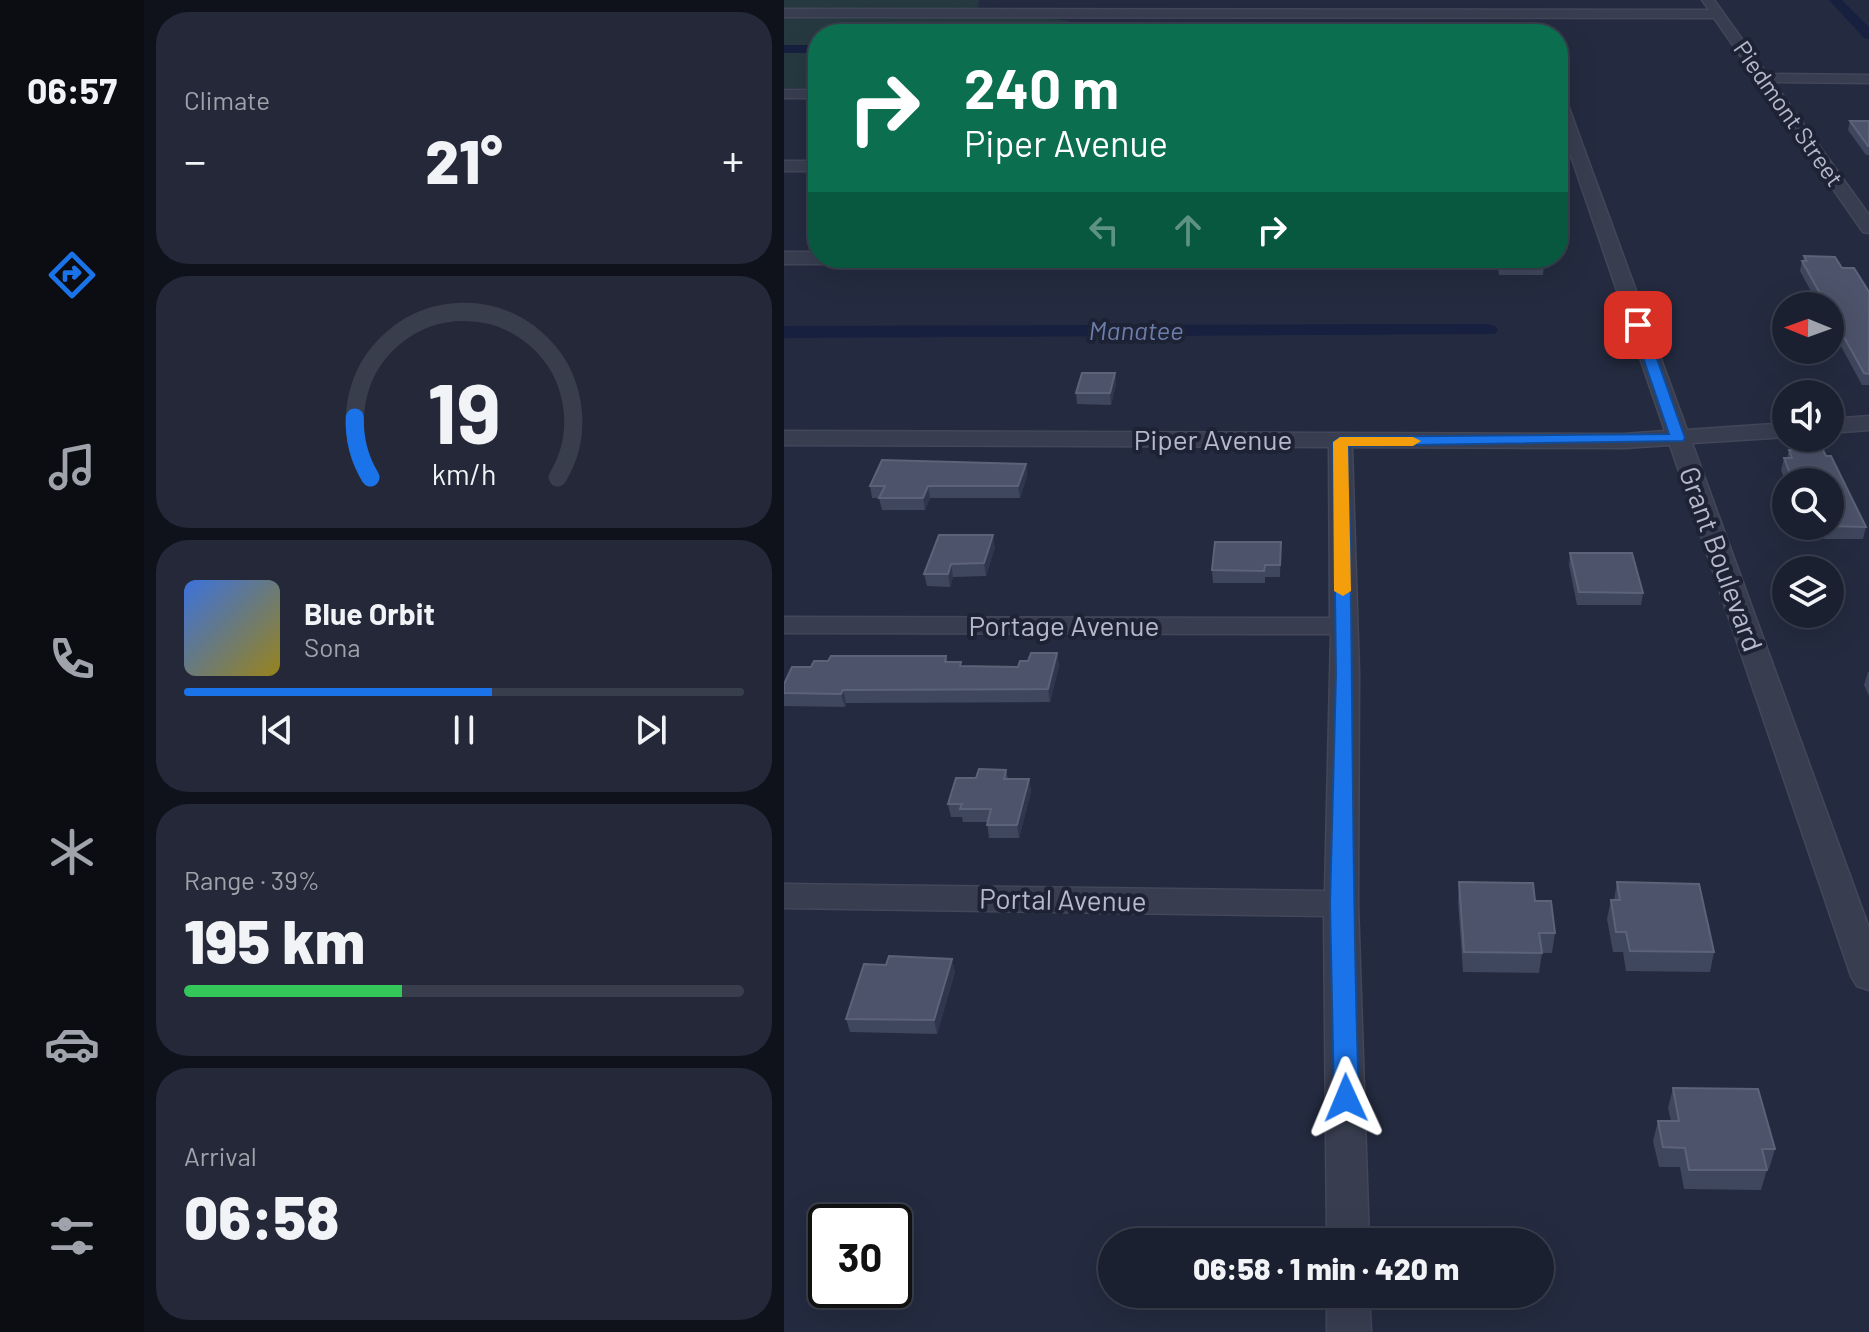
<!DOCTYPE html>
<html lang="en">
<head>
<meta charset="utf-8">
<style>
	body { margin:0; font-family:Barlow,sans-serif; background:#242838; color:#f1f3f6; height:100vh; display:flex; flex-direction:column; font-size:30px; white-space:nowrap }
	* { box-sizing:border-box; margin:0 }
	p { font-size:26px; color:#a0a3ab }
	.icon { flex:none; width:44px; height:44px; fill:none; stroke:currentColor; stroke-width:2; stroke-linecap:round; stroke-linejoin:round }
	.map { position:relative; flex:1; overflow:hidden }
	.drawer { display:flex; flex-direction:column; gap:12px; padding:12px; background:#0f121a; width:640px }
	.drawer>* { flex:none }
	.hud { position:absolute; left:24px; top:24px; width:760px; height:244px; border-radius:32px; box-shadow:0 8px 32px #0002,0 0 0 2px #393e4c; background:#0b6e4f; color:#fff; overflow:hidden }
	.needle { width:52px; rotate:271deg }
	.controls { position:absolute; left:988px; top:292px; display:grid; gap:16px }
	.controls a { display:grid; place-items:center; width:72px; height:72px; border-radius:50%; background:#1b2030; box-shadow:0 8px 32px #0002,0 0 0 2px #393e4c; font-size:40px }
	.speed { position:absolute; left:24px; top:1204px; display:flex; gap:16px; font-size:40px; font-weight:700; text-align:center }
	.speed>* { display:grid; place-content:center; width:104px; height:104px; border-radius:50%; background:#1b2030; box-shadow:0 8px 32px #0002,0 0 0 2px #393e4c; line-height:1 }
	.speed .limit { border:4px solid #111; border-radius:12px; background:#fff; color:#111 }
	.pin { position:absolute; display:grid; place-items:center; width:68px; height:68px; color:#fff; margin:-34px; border-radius:16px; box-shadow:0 4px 12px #0006 }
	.me { position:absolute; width:88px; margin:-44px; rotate:359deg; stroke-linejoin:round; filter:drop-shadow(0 0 6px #0008) }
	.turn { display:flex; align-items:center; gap:28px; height:168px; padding:0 24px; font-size:36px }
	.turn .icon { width:104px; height:104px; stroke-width:2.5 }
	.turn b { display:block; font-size:56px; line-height:68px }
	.lanes { display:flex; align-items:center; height:76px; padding:0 24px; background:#0003; justify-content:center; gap:40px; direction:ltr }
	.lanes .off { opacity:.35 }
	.big { font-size:60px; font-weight:800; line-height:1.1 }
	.drawer .tile { flex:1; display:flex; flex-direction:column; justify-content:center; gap:12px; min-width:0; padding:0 28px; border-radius:32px; background:#242838 }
	.drawer .dial { align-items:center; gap:0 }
	.dial svg { height:208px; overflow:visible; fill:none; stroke:#393e4c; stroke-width:7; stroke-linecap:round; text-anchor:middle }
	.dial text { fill:#f1f3f6; stroke:none }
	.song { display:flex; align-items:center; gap:24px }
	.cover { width:96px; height:96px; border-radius:12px; background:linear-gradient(135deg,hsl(220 70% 55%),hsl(50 70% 35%)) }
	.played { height:8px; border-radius:4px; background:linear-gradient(90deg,#1a73e8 55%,#393e4c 55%) }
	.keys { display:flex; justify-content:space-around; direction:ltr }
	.heat { display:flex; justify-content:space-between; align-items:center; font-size:44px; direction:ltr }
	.charge { height:12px; border-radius:6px; background:linear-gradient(90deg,#34c759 39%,#393e4c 0) }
	.trip { position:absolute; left:314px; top:1228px; width:456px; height:80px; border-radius:40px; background:#1b2030; box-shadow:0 8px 32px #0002,0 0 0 2px #393e4c; font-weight:800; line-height:80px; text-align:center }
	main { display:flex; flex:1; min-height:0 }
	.dock { display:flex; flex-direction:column; width:144px; justify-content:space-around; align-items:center; background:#0b0d13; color:#a0a3ab }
	.dock .icon { width:56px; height:56px }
	.dock .active { color:#1a73e8 }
	.dock b { font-size:36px; color:#f1f3f6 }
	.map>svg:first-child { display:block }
	.green { fill:#263941 }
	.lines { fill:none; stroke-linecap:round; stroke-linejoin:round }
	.canal { fill:#17203e; fill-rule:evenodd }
	.minor-casing { stroke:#424759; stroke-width:3 }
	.minor { fill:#383e50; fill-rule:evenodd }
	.wall { fill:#3f475e }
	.shaded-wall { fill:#2f364d }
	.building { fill:#4c536a; stroke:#5c6379; stroke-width:2 }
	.route { fill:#1a73e8; stroke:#114b97; stroke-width:2 }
	.slow { fill:#f59e0b }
	.labels { text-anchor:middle; stroke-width:8; stroke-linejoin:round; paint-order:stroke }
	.far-street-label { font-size:24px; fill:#b5b9ca; stroke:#1d2335 }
	.far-water-label { font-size:26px; font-style:italic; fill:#6d7daa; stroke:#1d2335 }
	.street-label { font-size:28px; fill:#b5b9ca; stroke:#1d2335 }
</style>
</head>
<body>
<main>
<nav class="dock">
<b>06:57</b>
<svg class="icon active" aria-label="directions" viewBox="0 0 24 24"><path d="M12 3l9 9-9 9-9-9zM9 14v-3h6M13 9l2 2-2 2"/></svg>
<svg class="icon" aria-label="music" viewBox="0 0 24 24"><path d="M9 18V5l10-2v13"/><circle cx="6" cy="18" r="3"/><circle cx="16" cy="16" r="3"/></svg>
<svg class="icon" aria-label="phone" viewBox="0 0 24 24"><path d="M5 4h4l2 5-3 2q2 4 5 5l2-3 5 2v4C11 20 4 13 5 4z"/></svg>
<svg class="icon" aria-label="climate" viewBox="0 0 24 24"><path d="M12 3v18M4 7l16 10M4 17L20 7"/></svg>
<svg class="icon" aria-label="car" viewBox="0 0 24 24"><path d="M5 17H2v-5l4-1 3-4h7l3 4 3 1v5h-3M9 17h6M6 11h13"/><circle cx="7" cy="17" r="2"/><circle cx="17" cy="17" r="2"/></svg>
<svg class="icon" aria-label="filters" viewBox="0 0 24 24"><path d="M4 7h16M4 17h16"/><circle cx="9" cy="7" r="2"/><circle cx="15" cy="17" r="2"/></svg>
</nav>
<section class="drawer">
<div class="tile"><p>Climate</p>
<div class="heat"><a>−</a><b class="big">21°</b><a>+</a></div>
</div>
<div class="tile dial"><svg viewBox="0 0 100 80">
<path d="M14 69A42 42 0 1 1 86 69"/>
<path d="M14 69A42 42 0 0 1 8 46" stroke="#1a73e8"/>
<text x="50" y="56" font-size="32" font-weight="700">19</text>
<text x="50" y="72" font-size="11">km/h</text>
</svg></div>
<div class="tile">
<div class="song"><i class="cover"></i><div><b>Blue Orbit</b><p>Sona</p></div></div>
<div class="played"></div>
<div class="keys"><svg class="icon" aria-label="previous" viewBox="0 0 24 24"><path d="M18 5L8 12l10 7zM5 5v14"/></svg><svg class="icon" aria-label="pause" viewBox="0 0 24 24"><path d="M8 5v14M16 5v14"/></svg><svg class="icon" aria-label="next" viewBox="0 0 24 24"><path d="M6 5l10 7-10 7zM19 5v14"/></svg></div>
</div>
<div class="tile"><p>Range · 39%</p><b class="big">195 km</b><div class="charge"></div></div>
<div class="tile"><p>Arrival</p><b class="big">06:58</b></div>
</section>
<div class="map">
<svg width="1085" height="1332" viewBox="0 0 1085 1332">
	<rect width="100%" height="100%" fill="#242b40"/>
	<path class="green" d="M0,0H195L194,8L196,11L284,21L283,27L276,34H34V88H0Z"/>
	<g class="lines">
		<path class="canal" d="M1045,0H1058L1085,27V39L1080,38Z
			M0,45H34V53H0Z
			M704,324L711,326L714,330L711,334L0,338V326Z"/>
		<g class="minor-casing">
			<path id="minor" d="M918,0H930L983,74L1085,75V83L989,82L1085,215V233L1079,232L930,18L0,17V9L925,10Z
				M0,90H34V98H0Z
				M774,93L781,97L903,430L1002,423V437L908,443L1085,928V990L1073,986L1067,976L886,445L840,448L568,447L575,674L574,904L585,1242H543L540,916L0,908V884L541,891L547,634L0,633V617L546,618L545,447L0,445V431L840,434L881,431L774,118Z
				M0,161H34V171H0Z
				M0,252H34V258H527L518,264H0Z
				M1085,416V430L1046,433V419Z
				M543,1294H585L587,1332H543Z"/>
		</g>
		<use href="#minor" class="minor"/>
	</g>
	<path class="wall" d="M1066,121H1085V155H1082L1064,130Z
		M1020,256L1058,268L1085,292V385H1078L1046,326V306H1035L1016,271L1018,261H1019Z
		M713,258H759L760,265L759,275H715Z
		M331,373L332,384L327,405L293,404L292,393Z
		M1005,450H1039L1042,456H1047L1082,527L1079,539H1040L1034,526H1046V482L1002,483L997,470L1000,458H1003Z
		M242,464L243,476L236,498H146L141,510H98L95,498H88L86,486Z
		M497,542L496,577H481V583H429L428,570Z
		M211,547L202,576L169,577L166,587L143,586L140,574Z
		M786,553L859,593L857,605H793L785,565Z
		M273,653L275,666L266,702L62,703L61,707L0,706V684L27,667L162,656L164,662L178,666L234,667L244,661Z
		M1084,672H1085V696L1080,685Z
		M222,770L224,779H245L247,792L235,838H205L203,822H179L178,817H167L164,804L192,778Z
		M675,882L751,901L771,933L768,953H758L755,973L679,972L674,902Z
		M833,882L930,952L926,972L842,971L839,952H829L823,919L827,900H830Z
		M171,972L153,1034L66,1032L62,1019Z
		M889,1088L991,1149L985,1169H983L977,1190L900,1189L896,1167H875L869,1141L874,1121H887L884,1108Z"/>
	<path class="shaded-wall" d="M331,373L332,384L327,405L326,393Z
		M242,464L243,476L236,498L234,486Z
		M144,486L146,498L141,510L139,498Z
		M209,535L211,547L202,576L200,563Z
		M167,564L169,577L166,587L164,574Z
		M273,653L275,666L266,702L264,689Z
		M59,690L62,703L61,707L57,694Z
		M245,779L247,792L235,838L233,825Z
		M168,959L171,972L153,1034L150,1020Z"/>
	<path class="building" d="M1066,121H1085V146H1084Z
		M1020,256L1051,257L1058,268H1070L1085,292V374L1080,373L1046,312V306H1043L1018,261H1023Z
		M715,258H759L760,265H716Z
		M298,373H331L326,393H292Z
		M1005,450H1039L1042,456H1047L1082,527L1043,526H1046V482H1009L1000,458H1008Z
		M98,460L242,464L234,486H144L139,498H95L101,486H86Z
		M155,535H209L200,563L167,564L164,574H140Z
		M431,542H497L496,565H481L480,571L428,570Z
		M786,553H848L859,593L795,592Z
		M247,653H273L264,689L59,690L57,694L0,693V684L8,667H27L30,661H44L47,656H162L161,662H177L176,666L234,667L236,661H244Z
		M195,769L222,770L220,779H245L233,825H203L207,809H176L178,804H164L172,778H192Z
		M675,882L749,883L751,901H767L771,933H755L758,953L680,952Z
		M833,882L915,884L930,952L846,951L842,932H832L827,900H836Z
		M105,956L168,959L150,1020L62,1019L80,964L102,965Z
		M889,1088L974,1089L991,1149H978L983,1170H905L901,1148L879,1147L874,1121H895Z"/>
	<path class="route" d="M854,321L861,325L901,438L899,441L564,446C570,663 567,881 575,1098L571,1106L562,1109L554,1106L550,1098L546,904L552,674L549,442L556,437L885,434L848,325Z"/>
	<path class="slow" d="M556,437H629L637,441L629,446H564L567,591L559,596L550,591L549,442Z"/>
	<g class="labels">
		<g class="far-street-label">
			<text transform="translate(1004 114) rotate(55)" y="8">Piedmont Street</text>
		</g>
		<g class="far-water-label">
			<text x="352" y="340">Manatee</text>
		</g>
		<g class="street-label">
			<text x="429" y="450">Piper Avenue</text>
			<text transform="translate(937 559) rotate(70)" y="10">Grant Boulevard</text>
			<text x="280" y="636">Portage Avenue</text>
			<text transform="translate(279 900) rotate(1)" y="10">Portal Avenue</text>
		</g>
	</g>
</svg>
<div class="controls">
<a><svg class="needle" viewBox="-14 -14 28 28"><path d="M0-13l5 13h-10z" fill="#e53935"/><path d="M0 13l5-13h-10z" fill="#a0a3ab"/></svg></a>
<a><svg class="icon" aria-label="sound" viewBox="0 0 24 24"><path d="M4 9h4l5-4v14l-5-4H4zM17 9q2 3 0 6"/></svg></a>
<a><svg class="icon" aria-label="search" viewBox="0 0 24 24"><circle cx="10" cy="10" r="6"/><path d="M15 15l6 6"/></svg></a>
<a><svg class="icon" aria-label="layers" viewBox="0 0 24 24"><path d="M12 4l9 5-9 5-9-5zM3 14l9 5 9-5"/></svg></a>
</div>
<div class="speed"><div class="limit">30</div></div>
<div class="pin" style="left:854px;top:325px;background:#d93025"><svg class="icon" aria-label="arrive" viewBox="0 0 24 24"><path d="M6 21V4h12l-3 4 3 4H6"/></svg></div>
<svg class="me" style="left:562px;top:1098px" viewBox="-20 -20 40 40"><path d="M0-17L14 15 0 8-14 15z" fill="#1a73e8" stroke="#fff" stroke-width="4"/></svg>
<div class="trip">06:58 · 1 min · 420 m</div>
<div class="hud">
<div class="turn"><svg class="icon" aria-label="right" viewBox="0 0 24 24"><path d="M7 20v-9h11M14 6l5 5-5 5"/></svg><div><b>240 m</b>Piper Avenue</div></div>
<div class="lanes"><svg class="icon off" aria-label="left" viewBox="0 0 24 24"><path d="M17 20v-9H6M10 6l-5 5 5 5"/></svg><svg class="icon off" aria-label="ahead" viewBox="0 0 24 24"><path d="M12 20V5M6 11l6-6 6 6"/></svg><svg class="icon" aria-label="right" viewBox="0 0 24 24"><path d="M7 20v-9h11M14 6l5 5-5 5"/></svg></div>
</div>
</div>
</main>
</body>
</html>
